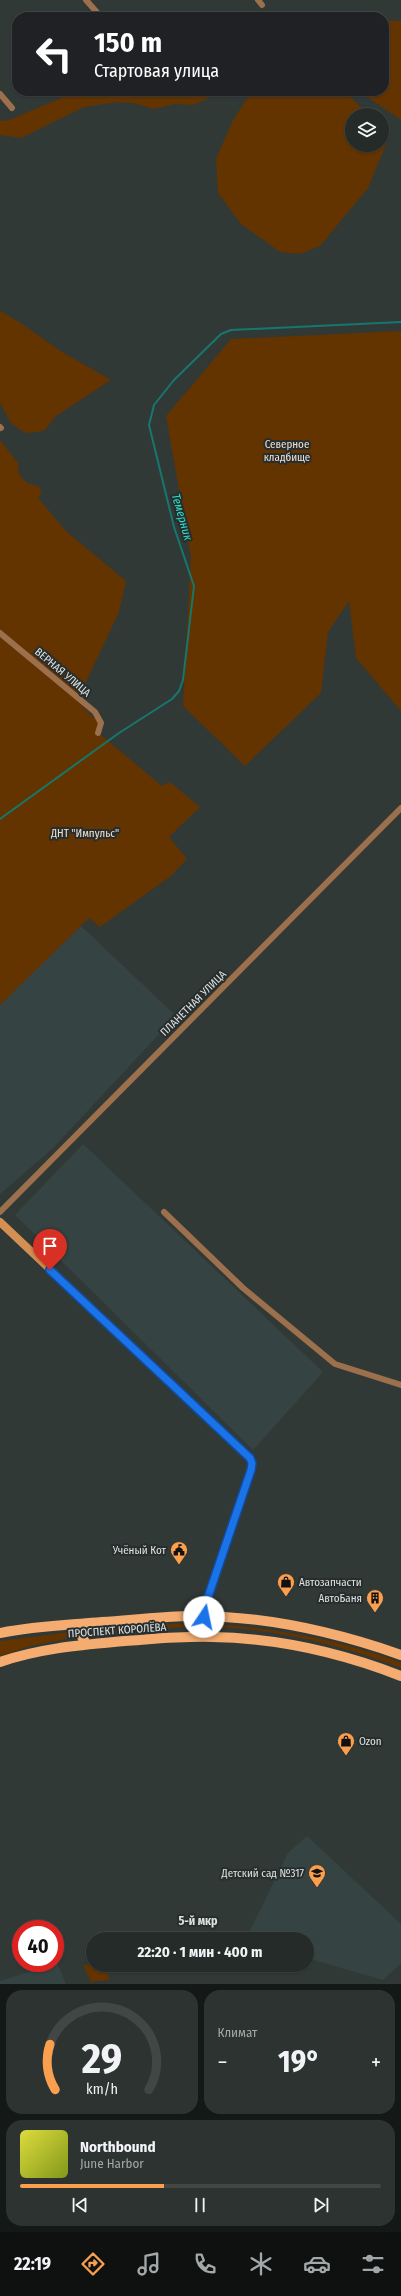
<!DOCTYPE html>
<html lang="ru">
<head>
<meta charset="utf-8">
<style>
	body { margin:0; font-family:"Fira Sans Condensed",sans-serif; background:#2d3331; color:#f1f3f6; height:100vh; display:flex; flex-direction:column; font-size:15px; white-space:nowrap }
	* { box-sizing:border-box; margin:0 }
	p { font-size:13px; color:#a3a7a8 }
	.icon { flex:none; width:22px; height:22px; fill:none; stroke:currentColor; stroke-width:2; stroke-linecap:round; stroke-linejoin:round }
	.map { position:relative; height:1984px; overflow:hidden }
	.details { display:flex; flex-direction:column; gap:6px; padding:6px; background:#141817; flex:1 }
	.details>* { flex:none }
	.banner { position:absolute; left:12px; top:12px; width:377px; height:84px; border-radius:16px; box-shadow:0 1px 3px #0004,0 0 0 1px #424746; background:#202124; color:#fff; overflow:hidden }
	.controls { position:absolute; left:345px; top:108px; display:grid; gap:8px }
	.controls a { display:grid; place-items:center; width:44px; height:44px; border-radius:50%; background:#252b29; box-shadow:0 1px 3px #0004,0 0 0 1px #424746; font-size:20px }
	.speed { position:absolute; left:12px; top:1920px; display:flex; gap:8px; font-size:20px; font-weight:700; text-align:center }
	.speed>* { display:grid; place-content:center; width:52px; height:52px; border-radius:50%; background:#252b29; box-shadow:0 1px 3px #0004,0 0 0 1px #424746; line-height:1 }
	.speed .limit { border:6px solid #d22; background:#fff; color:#111 }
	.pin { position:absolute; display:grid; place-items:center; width:34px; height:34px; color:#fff; margin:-41px -17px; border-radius:50% 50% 50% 0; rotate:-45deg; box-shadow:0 0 4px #0007 }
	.pin .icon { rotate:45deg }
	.me { position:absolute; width:44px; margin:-22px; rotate:11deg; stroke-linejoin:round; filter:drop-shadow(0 0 3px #0008) }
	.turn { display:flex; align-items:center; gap:14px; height:84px; padding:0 16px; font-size:18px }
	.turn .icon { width:52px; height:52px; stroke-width:2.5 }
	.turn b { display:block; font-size:28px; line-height:34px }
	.big { font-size:30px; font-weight:700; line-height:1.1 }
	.details .tile { flex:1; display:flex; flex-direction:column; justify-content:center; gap:6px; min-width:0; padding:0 14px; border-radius:16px; background:#2d3331 }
	.details .dial { align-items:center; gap:0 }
	.dial svg { height:104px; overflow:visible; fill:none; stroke:#424746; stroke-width:7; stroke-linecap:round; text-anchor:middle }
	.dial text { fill:#f1f3f6; stroke:none }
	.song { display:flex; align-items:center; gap:12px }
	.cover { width:48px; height:48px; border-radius:6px; background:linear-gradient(135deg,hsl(60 70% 55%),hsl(70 70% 35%)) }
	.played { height:4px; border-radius:2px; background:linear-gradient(90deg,#fa9f4e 40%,#424746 40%) }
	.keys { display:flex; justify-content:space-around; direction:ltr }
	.heat { display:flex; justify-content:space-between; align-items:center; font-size:22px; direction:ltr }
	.details .tiles { flex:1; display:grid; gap:6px; grid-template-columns:1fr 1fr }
	.tile:last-child { grid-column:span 2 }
	.trip { position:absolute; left:86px; top:1932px; width:228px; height:40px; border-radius:20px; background:#252b29; box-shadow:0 1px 3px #0004,0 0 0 1px #424746; font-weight:700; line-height:40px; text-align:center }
	.menu { display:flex; height:64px; justify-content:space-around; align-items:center; background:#0f1110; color:#a3a7a8 }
	.menu .icon { width:28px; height:28px }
	.menu .active { color:#fa9f4e }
	.menu b { font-size:18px; color:#f1f3f6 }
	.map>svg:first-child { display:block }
	.built { fill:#354442 }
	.green { fill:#633300 }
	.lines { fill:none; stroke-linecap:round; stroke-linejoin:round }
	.stream { stroke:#16776d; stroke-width:2 }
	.street { stroke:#9c704c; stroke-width:6 }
	.secondary { stroke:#d58f53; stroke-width:8 }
	.primary { stroke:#f4ac70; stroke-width:10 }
	.route-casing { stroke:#114b97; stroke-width:10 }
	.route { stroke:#1a73e8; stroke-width:7 }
	.labels { text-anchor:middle; stroke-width:4; stroke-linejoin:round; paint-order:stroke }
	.park-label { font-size:11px; fill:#f2e0d2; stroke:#272e2d }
	.street-label { font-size:11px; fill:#dde2e1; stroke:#272e2d }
	.poi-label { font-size:11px; fill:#dde2e1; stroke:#272e2d; text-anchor:end }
	.water-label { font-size:12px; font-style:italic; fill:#2ddfcc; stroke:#272e2d }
	.neighbourhood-label { font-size:12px; font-weight:bold; fill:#d9e3e1; stroke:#272e2d }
</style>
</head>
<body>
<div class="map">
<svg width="401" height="1984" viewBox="0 0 401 1984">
	<rect width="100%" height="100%" fill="#313937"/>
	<path class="built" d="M80,925L176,1016L52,1149L0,1194V1005Z
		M83,1144L323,1372L253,1450L15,1215Z
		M307,1836L401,1924V1963L383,1980L307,1958V1939H246L288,1853Z
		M57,1963L66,1984H0V1981Z"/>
	<path class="green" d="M384,21H401V120L366,96L363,91H384Z
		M78,91H214L207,99L193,105L175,104L154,109L133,103L117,102L84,107L21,138L0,135V121L9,120Z
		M252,91H344L369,115H352V145H382V132L387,142L368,188L320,246L300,254L280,252L241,224L218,193L216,159L233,120Z
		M0,311L19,322L62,352L111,380L56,416L44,431L25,433L11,423L0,403Z
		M401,331V711L356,658L349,601L328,632L321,693L245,766L183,706L191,557L166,416L231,339Z
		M0,440L18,463L19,474L27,483L38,486L42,493L38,498L67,532L126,581L119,612L77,701L100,724L101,735L162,786L170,782L200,807L169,837L187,859L171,876L100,927L89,918L0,1005Z
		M187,1623C258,1625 325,1636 391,1659L401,1663V1668C334,1642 259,1625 187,1627C155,1628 122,1632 90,1635V1630Z
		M77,1631L76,1637L30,1646L0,1656V1641Z
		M93,1964L107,1965L109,1980L91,1982L83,1965Z"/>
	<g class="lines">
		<path class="stream" d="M0,819L119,733L172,699L179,691L183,680L194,586L174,527L149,425L154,405L174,380L221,334L231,330L401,322"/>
		<path class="street" d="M86,0L101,17
			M258,0L262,5
			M0,94L12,108
			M0,427L1,428
			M0,633L95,712L101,723L98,733
			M0,1212L401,808
			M164,1212L243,1288L335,1364L401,1385"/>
		<path class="secondary" d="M0,1222L250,1458L252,1463L251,1470L209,1594L204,1617"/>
		<path class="primary" d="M0,1633C34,1626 68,1625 102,1622C131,1620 159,1617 187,1616C259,1615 333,1631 401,1655
			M86,1644L81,1635L86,1623
			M0,1662C41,1648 82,1645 125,1641C154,1639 183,1636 212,1637C276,1638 342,1653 401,1676"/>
	</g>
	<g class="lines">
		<g class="route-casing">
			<path id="route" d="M50,1270L250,1458L252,1463L251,1470L209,1594L204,1617"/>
		</g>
		<use href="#route" class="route"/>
	</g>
	<defs>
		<g id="civic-pin" transform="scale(0.9)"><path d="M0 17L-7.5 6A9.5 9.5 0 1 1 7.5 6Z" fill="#fa9f4e" stroke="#272e2d"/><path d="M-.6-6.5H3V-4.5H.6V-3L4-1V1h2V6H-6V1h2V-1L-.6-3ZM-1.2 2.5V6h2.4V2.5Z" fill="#111"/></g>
		<g id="shop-pin" transform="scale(0.9)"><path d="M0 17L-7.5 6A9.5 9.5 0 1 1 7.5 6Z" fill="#fa9f4e" stroke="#272e2d"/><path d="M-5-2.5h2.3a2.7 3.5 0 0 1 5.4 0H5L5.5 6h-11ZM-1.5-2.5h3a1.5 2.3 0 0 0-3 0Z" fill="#111"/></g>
		<g id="building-pin" transform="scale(0.9)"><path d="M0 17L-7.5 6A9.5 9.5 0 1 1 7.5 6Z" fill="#fa9f4e" stroke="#272e2d"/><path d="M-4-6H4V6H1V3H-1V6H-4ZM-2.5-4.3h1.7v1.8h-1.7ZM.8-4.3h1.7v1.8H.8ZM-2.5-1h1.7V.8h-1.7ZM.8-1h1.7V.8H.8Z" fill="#111"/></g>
		<g id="school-pin" transform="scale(0.9)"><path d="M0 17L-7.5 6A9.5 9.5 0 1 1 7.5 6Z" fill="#fa9f4e" stroke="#272e2d"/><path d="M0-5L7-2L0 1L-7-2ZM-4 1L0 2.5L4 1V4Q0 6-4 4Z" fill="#111"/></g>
	</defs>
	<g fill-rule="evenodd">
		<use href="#civic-pin" x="179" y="1550"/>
		<use href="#shop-pin" x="286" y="1582"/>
		<use href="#building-pin" x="375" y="1598"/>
		<use href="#shop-pin" x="346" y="1741"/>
		<use href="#school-pin" x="317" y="1873"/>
	</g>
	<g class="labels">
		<g class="park-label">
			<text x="287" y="448">Северное<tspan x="287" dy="13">кладбище</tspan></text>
			<text x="85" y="837">ДНТ "Импульс"</text>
		</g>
		<g class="street-label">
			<text transform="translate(63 672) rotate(40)" y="4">ВЕРНАЯ УЛИЦА</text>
			<text transform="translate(193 1003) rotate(-45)" y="4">ПЛАНЕТНАЯ УЛИЦА</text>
			<text transform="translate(117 1630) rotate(-4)" y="4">ПРОСПЕКТ КОРОЛЁВА</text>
		</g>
		<g class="poi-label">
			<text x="166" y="1554">Учёный Кот</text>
			<text x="299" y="1586" text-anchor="start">Автозапчасти</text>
			<text x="362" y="1602">АвтоБаня</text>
			<text x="359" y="1745" text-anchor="start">Ozon</text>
			<text x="304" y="1877">Детский сад №317</text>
		</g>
		<g class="water-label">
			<text transform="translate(182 517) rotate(74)" y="4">Темерник</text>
		</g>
		<g class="neighbourhood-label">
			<text x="198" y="1925">5-й мкр</text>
		</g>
	</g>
</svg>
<div class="controls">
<a><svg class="icon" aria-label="layers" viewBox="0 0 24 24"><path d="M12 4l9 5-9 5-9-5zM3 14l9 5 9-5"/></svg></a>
</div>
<div class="speed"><div class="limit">40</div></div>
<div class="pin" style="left:50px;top:1270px;background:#d93025"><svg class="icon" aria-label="arrive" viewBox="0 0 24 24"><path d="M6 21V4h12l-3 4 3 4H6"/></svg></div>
<svg class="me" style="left:204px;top:1617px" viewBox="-20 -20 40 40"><circle r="19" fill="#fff"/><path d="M0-13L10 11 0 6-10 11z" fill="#1a73e8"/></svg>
<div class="trip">22:20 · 1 мин · 400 m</div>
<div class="banner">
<div class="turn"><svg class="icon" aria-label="left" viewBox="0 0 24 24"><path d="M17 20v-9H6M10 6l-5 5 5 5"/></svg><div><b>150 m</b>Стартовая улица</div></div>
</div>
</div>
<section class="details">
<div class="tiles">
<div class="tile dial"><svg viewBox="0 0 100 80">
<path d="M14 69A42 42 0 1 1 86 69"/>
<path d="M14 69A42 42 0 0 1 10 34" stroke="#fa9f4e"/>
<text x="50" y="56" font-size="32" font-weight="700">29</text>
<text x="50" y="72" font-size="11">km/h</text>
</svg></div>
<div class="tile"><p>Климат</p>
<div class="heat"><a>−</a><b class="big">19°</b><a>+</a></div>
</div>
<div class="tile">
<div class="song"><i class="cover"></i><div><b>Northbound</b><p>June Harbor</p></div></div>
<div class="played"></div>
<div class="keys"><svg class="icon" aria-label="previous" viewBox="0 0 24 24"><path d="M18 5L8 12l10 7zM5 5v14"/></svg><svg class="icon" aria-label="pause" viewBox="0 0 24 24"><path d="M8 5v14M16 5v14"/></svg><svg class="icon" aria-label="next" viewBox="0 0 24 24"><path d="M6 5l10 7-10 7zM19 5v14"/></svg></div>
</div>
</div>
</section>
<nav class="menu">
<b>22:19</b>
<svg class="icon active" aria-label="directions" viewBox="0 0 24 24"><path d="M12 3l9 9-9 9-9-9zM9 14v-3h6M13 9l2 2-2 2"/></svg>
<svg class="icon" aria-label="music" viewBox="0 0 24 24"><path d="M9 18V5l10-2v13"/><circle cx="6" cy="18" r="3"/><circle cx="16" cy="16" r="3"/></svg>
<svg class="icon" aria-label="phone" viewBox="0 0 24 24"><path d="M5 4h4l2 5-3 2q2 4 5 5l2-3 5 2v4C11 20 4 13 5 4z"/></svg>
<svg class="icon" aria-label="climate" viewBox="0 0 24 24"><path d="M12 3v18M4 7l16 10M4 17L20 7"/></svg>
<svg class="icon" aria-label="car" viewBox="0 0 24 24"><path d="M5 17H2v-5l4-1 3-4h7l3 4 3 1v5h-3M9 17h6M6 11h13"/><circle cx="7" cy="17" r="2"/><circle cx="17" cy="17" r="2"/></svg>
<svg class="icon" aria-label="filters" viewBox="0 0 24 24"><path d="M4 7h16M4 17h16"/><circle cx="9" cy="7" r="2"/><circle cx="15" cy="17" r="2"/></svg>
</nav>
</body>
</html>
